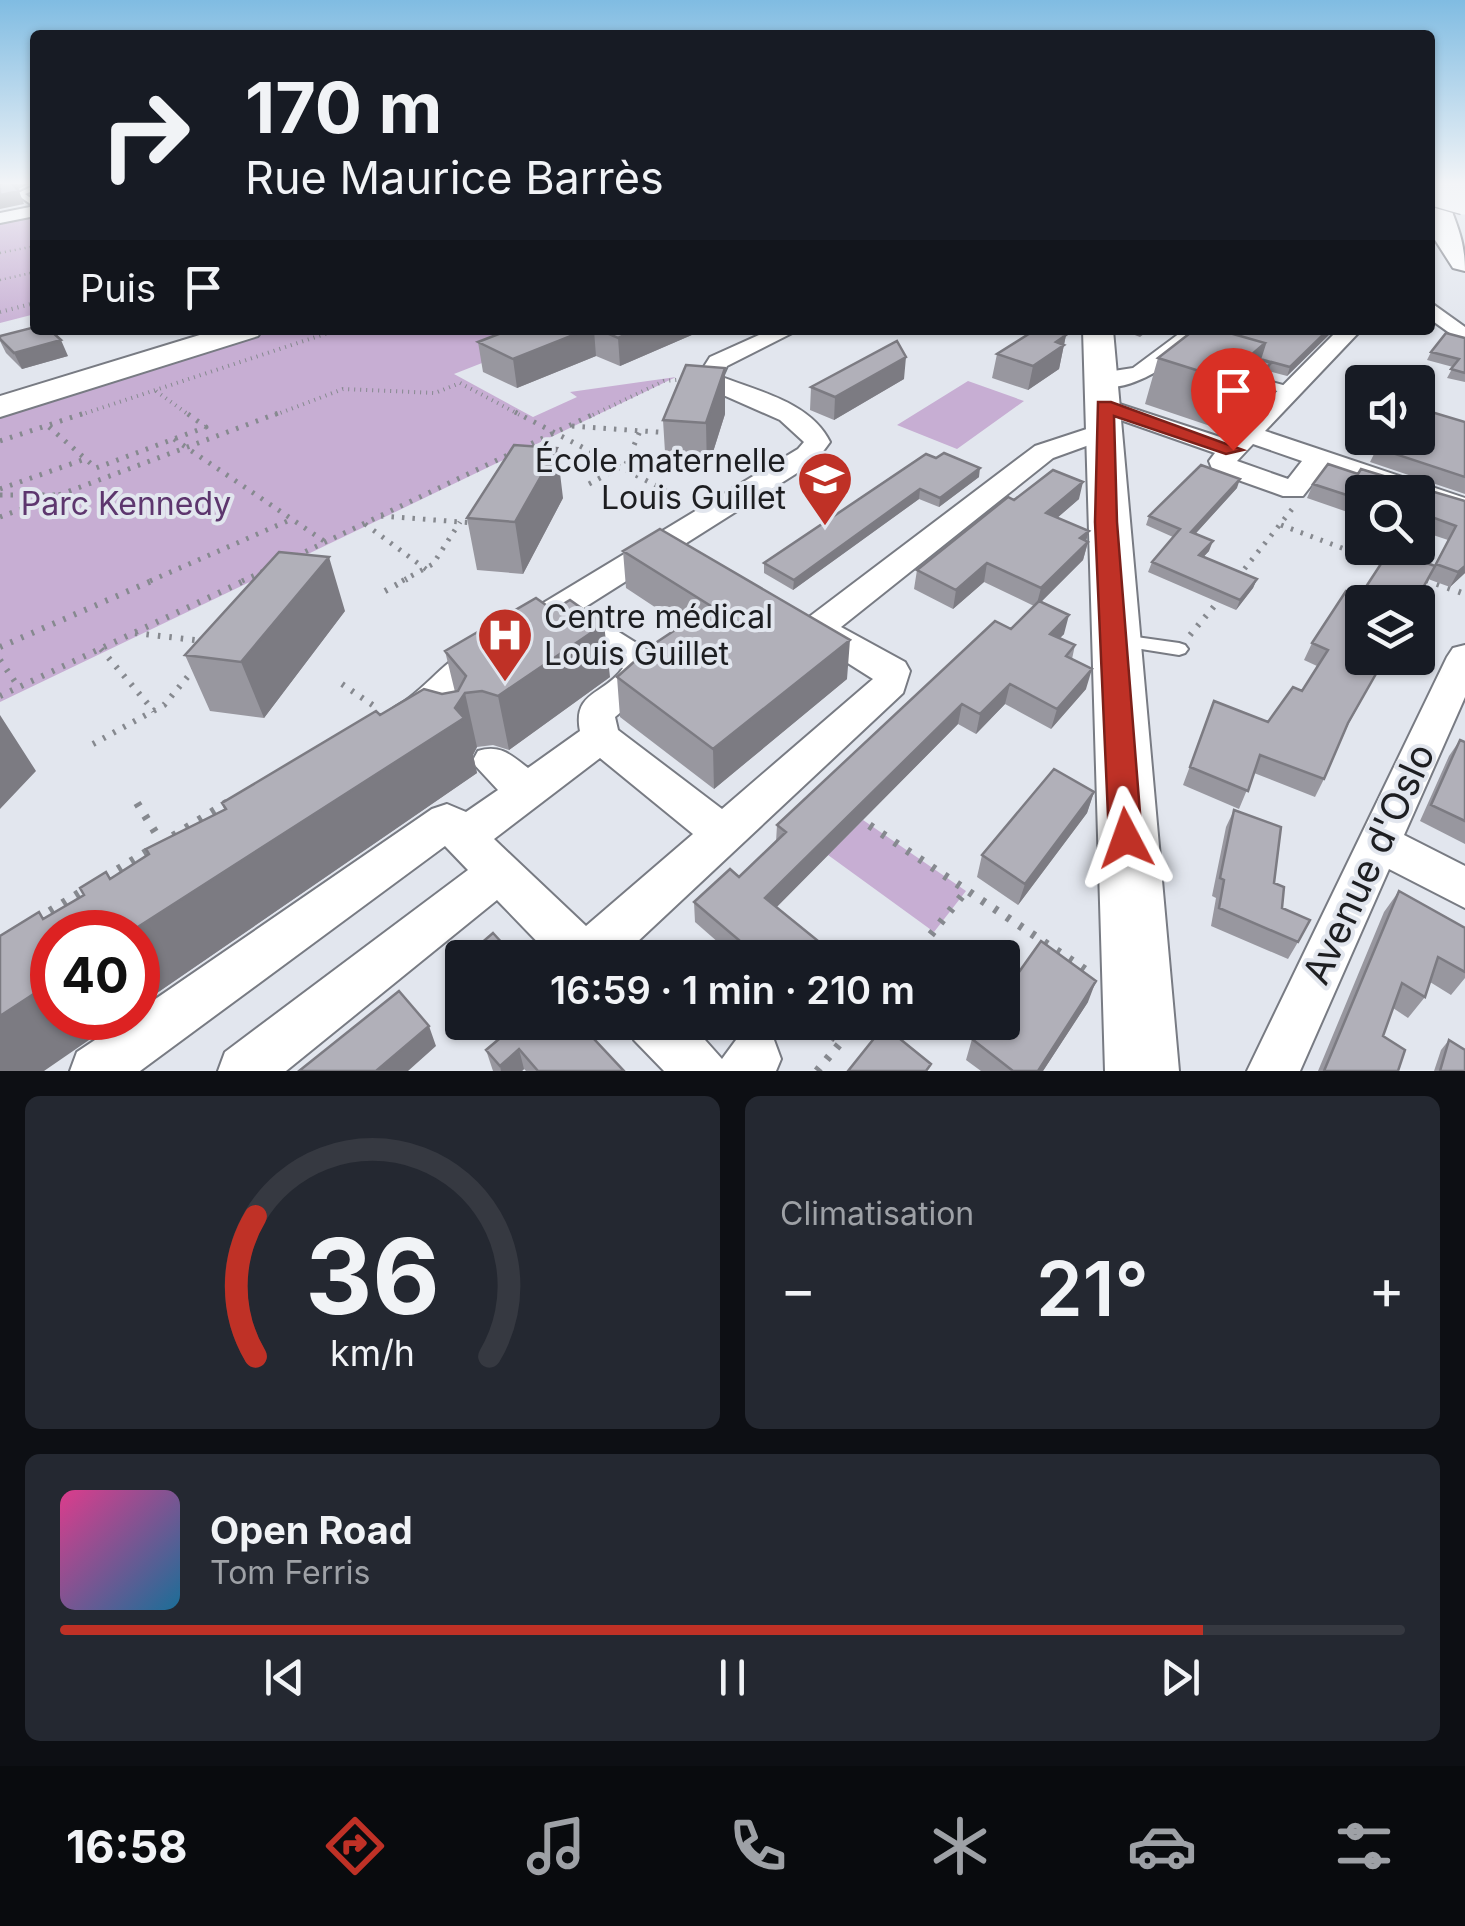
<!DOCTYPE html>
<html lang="fr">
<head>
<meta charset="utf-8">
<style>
	body { margin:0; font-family:Inter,sans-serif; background:#242831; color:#f1f3f6; height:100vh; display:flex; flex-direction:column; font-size:38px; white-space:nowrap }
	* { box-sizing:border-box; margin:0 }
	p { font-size:32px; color:#9ea1a6 }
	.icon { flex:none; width:55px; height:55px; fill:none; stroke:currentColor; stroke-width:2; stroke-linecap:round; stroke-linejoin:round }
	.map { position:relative; height:1071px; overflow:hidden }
	.drawer { display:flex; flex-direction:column; gap:25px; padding:25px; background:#0d0f14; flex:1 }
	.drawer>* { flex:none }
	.hud { position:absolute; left:30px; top:30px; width:1405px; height:305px; border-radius:10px; box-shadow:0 2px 8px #0004; background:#171b24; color:#f1f3f6; overflow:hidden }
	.buttons { position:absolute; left:1345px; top:365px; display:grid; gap:20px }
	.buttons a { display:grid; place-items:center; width:90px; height:90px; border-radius:10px; background:#171b24; box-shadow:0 2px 8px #0004; font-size:50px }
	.speed { position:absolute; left:30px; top:910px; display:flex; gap:20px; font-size:50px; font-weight:700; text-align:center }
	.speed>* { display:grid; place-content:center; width:130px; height:130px; border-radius:50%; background:#171b24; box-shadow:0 2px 8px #0004; line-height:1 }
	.speed .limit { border:15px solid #d22; background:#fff; color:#111 }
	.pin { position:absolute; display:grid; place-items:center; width:85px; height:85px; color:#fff; margin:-102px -42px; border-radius:50% 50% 50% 0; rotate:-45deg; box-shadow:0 0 10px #0007 }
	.pin .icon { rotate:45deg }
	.me { position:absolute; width:110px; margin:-55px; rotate:356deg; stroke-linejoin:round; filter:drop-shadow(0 0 8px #0008) }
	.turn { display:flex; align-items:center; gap:35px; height:210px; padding:0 50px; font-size:45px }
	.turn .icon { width:130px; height:130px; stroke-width:2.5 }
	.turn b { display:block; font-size:70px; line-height:85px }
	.then { display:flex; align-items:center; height:95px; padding:0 50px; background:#0003; gap:20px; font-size:38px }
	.big { font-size:75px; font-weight:600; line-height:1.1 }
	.drawer .widget { flex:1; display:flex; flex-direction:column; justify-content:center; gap:15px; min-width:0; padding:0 35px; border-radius:15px; background:#242831 }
	.drawer .dial { align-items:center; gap:0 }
	.dial svg { height:260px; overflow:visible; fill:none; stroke:#363941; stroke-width:7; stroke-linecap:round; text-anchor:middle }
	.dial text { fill:#f1f3f6; stroke:none }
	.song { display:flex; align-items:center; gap:30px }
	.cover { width:120px; height:120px; border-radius:15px; background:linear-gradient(135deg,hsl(330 70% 55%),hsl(200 70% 35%)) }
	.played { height:10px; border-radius:5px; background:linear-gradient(90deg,#bf3126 85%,#363941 85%) }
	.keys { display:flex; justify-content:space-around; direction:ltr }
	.heat { display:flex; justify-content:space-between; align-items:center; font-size:55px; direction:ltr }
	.drawer .tiles { flex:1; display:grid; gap:25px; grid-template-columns:1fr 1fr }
	.widget:last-child { grid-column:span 2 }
	.trip { position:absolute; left:445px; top:940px; width:575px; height:100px; border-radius:10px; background:#171b24; box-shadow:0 2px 8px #0004; font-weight:600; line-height:100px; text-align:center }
	.tabs { display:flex; height:160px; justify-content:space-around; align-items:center; background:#090b0e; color:#9ea1a6 }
	.tabs .icon { width:70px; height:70px }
	.tabs .selected { color:#bf3126 }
	.tabs b { font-size:45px; color:#f1f3f6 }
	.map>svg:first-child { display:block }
	.green { fill:#c7aed3 }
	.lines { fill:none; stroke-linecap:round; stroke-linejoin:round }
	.lane-casing { stroke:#787b83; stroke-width:4 }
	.street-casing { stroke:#787b83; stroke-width:4 }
	.secondary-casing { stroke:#787b83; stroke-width:4 }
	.highway-casing { stroke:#787b83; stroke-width:4 }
	.path-far4 { stroke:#86898f; stroke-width:2.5; stroke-dasharray:1 4; stroke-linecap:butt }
	.path-far3 { stroke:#86898f; stroke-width:4; stroke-dasharray:1 5; stroke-linecap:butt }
	.path-far2 { stroke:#86898f; stroke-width:5; stroke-dasharray:2.5 8; stroke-linecap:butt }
	.path-far1 { stroke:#86898f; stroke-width:6; stroke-dasharray:2.5 9; stroke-linecap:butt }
	.path { stroke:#86898f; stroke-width:8; stroke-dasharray:4 11; stroke-linecap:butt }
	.lane { fill:#fff; fill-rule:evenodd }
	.street { fill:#fff; fill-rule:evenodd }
	.secondary { fill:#fff; fill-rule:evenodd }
	.highway { fill:#fff; fill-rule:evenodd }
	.highway-bridge-casing { stroke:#787b83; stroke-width:34; stroke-linecap:butt }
	.highway-bridge { stroke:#fff; stroke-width:31 }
	.wall { fill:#98979f }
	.shaded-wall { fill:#7c7b82 }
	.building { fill:#b1b0b9; stroke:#7c7b82; stroke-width:2.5 }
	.route { fill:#bf3126; stroke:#7c2019; stroke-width:2.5 }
	.labels { text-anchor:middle; stroke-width:8; stroke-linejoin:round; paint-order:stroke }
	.poi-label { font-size:32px; fill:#1d1e21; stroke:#e2e6ee; text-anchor:end }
	.park-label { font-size:32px; fill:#5d366e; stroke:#e2e6ee }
	.near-street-label { font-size:38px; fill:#1d1e21; stroke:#e2e6ee }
</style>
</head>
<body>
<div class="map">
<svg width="1465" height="1071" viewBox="0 0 1465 1071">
	<rect width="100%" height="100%" fill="#e2e6ee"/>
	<path class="green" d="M35,214V314L0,323V221Z
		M263,330H566L454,374L533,417L577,397L570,392L676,377L0,702V413Z
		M968,381L1024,401L957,449L897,425Z
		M863,820L966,891L934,932L828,855Z"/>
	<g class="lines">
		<g class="lane-casing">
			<path id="lane" d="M35,185V190L25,194L35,201V207L16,194Z
				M1246,375L1294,388L1296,391L1290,395L1242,380L1240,378Z
				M1122,635L1179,643L1185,645L1188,649L1185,653L1179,655L1116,645L1113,641L1116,637Z"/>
		</g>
		<g class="street-casing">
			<path id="street" d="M35,206V216L0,223V213Z
				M1430,302L1465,327V344L1430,319Z
				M770,330H798L727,366L722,377C760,392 811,403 830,442L816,461L582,609L654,654L659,663L652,686L615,717L618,730L722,809L873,679L805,636L800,628L805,620L1035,446L1105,423L1118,431L1114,436L1053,458L841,627L905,662L910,671L903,693L620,958H553L497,900L286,1071H218L225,1052L468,870L445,846L140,1071H70L77,1052L128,1018H138V1011L432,809L447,804L466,812L498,790L472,762L478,751C500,744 511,755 528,768L580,731C572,691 605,695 623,668L560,623L537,633L525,630L520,622L525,614L798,449L804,442L780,420L705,387L698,376L710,357ZM600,758L693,834L586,926L494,839Z
				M1184,330H1209C1189,353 1118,407 1090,379L1094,374L1133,368Z
				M1338,330H1361L1265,431L1465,498V516L1418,500V492H1394L1324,469L1303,496H1283L1213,471L1209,461L1215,453L1095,411L1092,406L1104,399L1229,440ZM1253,444L1302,461L1288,479L1237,461Z
				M486,643L498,646L504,655C495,669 479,674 466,684C443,701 434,723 404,732L391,728L385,718C392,706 399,706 409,698C437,677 449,654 486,643Z
				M1465,645V697L1404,835L1465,866V908L1389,869L1300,1071H1247L1447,657L1453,648Z
				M627,1022H689L722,1059L736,1040L755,1033L774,1040L781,1059L776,1071H664L634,1040Z"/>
		</g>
		<g class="secondary-casing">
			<path id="secondary" d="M216,330H262L258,336L0,417V396Z
				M1083,330H1113L1179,1071H1105Z"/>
		</g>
		<g class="highway-casing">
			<path id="highway" d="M1430,183L1444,188C1454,221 1465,236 1465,271L1453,268L1430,232Z"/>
		</g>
		<path class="path-far4" d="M0,253L35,246
			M0,280L35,272"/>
		<path class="path-far3" d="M0,312L35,303
			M156,391L189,415
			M80,415L337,330
			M275,415L343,389L435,393L460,383L520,415
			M593,415L664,381L686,379"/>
		<path class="path-far2" d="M515,412L672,494
			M572,426L671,433
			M49,427L96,468L206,427L185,412
			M174,439L324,541
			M0,441L88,412
			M522,448L598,412
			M589,484L626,464L640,431
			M0,489L85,459
			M0,495H55
			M381,516L475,523
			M0,517L281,412
			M365,524L427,570
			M1281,525L1387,565
			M296,556L512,453
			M1238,577L1293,508
			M1426,580L1430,581
			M150,581L292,519
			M242,581L264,571
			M402,581L433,564L460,522"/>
		<path class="path-far1" d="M1426,580L1465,594
			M385,591L407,579
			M135,633L203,641
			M1190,635L1221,598
			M0,647L156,579
			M101,649L154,711
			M0,660L18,686
			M342,684L377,708
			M0,696L248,579
			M93,744L164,705L195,668"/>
		<path class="path" d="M137,803L162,843
			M857,817L1089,972
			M173,836L228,802
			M105,877L151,849
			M37,919L87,888
			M912,958L966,891
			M817,1071L858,1022"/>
		<use href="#lane" class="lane"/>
		<use href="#street" class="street"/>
		<use href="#secondary" class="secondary"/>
		<use href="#highway" class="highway"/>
		<g class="highway-bridge-casing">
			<path id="highway-bridge" d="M1430,189L1465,199"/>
		</g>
		<use href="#highway-bridge" class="highway-bridge"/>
	</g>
	<path class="wall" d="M509,330H701V331L620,366L596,356L517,388L483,372L478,342Z
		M1122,330H1149L1140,337Z
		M1225,330H1334L1287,376L1268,371L1255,408L1231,433L1145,404L1158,358Z
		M1398,330H1421L1417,335Z
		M1066,335L1059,369L1028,390L992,378L997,354Z
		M0,336L68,356L22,369L6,353L0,341Z
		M1465,338V382L1447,378L1453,367L1427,360L1431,352Z
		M904,379L834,420L810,410L811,387Z
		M725,414L707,471L666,468L663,420Z
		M1465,422V494L1370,462L1377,448Z
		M926,454L979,477L939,507L919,499L793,590L764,573V563Z
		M1358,474L1424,489L1465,501V573L1450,587L1428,579L1348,725L1324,779L1315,797L1254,773L1239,809L1183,785L1214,701L1268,722L1302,691L1317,666L1304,660L1312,643L1360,596L1434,566L1448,540L1418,530V492H1362V517L1307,498L1313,484Z
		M1237,488L1195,534L1209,551L1203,557L1257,579L1253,588L1236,610L1148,572L1152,562L1173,537L1146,525L1149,516Z
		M563,498L523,574L477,570L467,518Z
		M1079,499L1057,518L1089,531L1086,541L1088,542L1083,560L1041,602L1064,634L1060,638L1075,645L1072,659L1086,689L1051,729L1005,704L976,734L958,724L776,907L839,958H736L695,922L694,902L739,877L776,842L777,825L1011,629L1034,606L984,582L953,609L914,589L917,570L1014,500Z
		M623,551L847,679L714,789L620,717L617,677L682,625L626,588Z
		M345,611L264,718L210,711L185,655Z
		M445,651L610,677L509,750L493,745L477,747L473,755L477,773L138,1006V932L44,919L224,809L222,803L380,715L442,694L455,692Z
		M1460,740L1465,742V844L1420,821L1449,756Z
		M1094,792L1087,813L1018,905L977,877L982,855Z
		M1234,810L1274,883L1282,908L1298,942L1288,959L1211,926L1216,898L1212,896L1226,827Z
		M1399,891L1465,928V978L1451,995L1430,982L1425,997L1408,1018L1393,1008L1383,1036L1398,1071H1318L1384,912Z
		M462,959V999L455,991L449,970Z
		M1088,1002L1043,1071H981L966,1060L972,1039Z
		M483,1022H578L624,1071H526L524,1069L522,1071H493L486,1050L498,1040Z
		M811,1022H849L833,1042Z
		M1449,1040L1465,1071H1434L1441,1050Z"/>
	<path class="shaded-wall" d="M9,183H30L13,192L19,191L24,204L0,209V195Z
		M586,330H594L596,356L517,388L513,359Z
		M636,330H701V331L620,366L618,338Z
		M1328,330H1334L1287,376L1290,367Z
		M1066,335L1059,369L1028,390L1033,366L1056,342Z
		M61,340L68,356L22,369L14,353Z
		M1265,343L1271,363L1255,408L1231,433L1247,386L1250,356Z
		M906,357L904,379L834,420L835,397Z
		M725,368V414L707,471L706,423Z
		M557,448L563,498L523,574L515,522Z
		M980,468L979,477L939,507L940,498Z
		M1240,479L1237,488L1188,542L1191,532Z
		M1083,482L1079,499L1042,531L1046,513Z
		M920,489L919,499L793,590L794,580Z
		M1089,531L1085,544L1088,542L1083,560L1036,607L1041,588L1080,538Z
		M1213,541L1209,551L1196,565L1199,555Z
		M329,557L345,611L264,718L241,662Z
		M987,563L984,582L953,609L956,590Z
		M1465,566V573L1450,587L1458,572Z
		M1257,579L1253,588L1236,610L1240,600Z
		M1069,615L1064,634L1045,653L1050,634Z
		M604,624L610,677L509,750L498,696Z
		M850,640L847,679L714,789L713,749Z
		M1092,669L1086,689L1051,729L1057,709Z
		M1010,684L1005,704L976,734L980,714Z
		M465,693L477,747L473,755L477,773L138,1006V932H130L455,708Z
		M962,704L958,724L765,919V898Z
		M0,715L36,771L0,809Z
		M1094,792L1087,813L1018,905L1025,884Z
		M1096,981L1088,1002L1043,1071H1038Z
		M52,982V1018H121L44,1071H0V1016Z
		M835,1022H849L833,1042Z
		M429,1026L436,1046L408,1071H376Z
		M519,1049L524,1069L522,1071H501L500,1066Z"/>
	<path class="building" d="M0,183H11L19,191L0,195Z
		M35,327V330H50L61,340L14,353L0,339V336Z
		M509,330H586L513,359L478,342Z
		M600,330H636L618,338Z
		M1035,330H1049L1066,335L1056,342L1064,345L1033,366L997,354Z
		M1194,330H1219L1265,343L1250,356L1271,363L1247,386L1158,358Z
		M1225,330H1328L1290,367L1260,359L1265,343L1223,331Z
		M1446,333L1465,338V373L1451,369L1459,359L1431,352Z
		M897,341L906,357L835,397L811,387Z
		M686,365L725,368L706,423L663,420Z
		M1418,408L1465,422V477L1377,448L1385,438H1418Z
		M514,445L557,448L515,522L467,518Z
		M944,453L980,468L940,498L920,489L794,580L764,563L926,454L936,458Z
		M1328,464L1358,474L1361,469L1400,481H1421L1424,489L1465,501V566L1458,572L1436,564L1456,526L1418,512V492H1362V500L1313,484Z
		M1201,465L1240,479L1191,532L1213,541L1199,555L1257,579L1240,600L1152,562L1180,529L1149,516Z
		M1053,470L1083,482L1046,513L1089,531L1080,538L1088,542L1041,588L987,563L956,590L917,570L1008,497L1014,500Z
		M660,529L850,640L713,749L617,677L654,644L711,606L623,551Z
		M1390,550L1435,566L1415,602H1362V658H1385L1348,723L1324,779L1260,755L1248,791L1190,767L1214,701L1268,722L1293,687L1302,691L1328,650L1312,643L1346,591L1360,596Z
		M279,552L329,557L241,662L185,655Z
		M536,598L553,610L570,600L604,624L498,696L482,691L465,693L455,708L464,718L130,932H52V982L0,1016V936L39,912L43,919L84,895L80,888L106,872L110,879L149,854L146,849L226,809L222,803L376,711L380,715L424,689L442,694L458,691L466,676L445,651Z
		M1039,601L1069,615L1050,634L1075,645L1066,656L1092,669L1057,709L1010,684L980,714L962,704L765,898L839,958H760L694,902L730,869L739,877L786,832L777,825L995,621L1011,629Z
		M1460,740L1465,742V821L1431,805Z
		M1054,769L1094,792L1025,884L982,855Z
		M1234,810L1281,827L1274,883L1284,887L1282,908L1310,920L1298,942L1219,908L1224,880L1220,878Z
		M1399,891L1465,928V972L1438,957L1425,997L1402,983L1383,1036L1405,1050L1398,1071H1324Z
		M493,933L516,958H464Z
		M1041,941L1096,981L1038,1071H1013L972,1039L984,1022H1002V996Z
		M462,959V986L449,970Z
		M399,991L429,1026L376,1071H299Z
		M495,1022H578L624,1071H538L519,1049L500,1066L486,1050L505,1034Z
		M884,1026L931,1064L926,1071H848Z
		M1449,1040L1465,1050V1071H1440Z"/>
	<linearGradient id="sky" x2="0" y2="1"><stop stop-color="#80bce2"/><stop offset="0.55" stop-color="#f2f4f7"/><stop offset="1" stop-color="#f2f4f7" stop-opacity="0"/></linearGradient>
	<rect width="1465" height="333" fill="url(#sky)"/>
	<path class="route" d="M1098,402H1111L1243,450L1226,454L1114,416L1117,522L1142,838L1137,847L1126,851L1114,847L1109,838L1095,522Z"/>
	<defs>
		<g id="school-pin" transform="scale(2.875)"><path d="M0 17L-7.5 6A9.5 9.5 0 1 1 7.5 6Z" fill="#bf3126" stroke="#e2e6ee"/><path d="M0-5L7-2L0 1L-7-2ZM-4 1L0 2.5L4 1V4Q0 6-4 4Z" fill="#fff"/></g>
		<g id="hospital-pin" transform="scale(2.875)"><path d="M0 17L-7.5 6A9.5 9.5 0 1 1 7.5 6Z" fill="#bf3126" stroke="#e2e6ee"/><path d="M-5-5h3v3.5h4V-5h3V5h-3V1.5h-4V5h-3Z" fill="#fff"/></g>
	</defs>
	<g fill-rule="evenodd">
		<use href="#school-pin" x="825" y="479"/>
		<use href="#hospital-pin" x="505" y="635"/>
	</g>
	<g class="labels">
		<g class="poi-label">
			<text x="786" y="472">École maternelle<tspan x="786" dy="37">Louis Guillet</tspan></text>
			<text x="544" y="628" text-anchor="start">Centre médical<tspan x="544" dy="37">Louis Guillet</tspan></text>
		</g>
		<g class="park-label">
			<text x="126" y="515">Parc Kennedy</text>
		</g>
		<g class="near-street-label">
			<text transform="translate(1369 864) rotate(-65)" y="13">Avenue d'Oslo</text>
		</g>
	</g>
</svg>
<div class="buttons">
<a><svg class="icon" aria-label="sound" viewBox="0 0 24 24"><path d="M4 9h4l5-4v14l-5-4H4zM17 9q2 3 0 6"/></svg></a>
<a><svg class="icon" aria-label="search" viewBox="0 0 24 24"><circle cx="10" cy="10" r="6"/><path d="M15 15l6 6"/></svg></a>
<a><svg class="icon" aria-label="layers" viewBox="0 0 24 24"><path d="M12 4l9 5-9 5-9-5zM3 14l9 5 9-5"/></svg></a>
</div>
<div class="speed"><div class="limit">40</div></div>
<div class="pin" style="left:1233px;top:450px;background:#d93025"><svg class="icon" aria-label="arrive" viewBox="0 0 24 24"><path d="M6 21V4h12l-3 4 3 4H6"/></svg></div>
<svg class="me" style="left:1126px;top:838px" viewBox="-20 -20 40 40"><path d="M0-17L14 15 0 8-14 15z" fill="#bf3126" stroke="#fff" stroke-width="4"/></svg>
<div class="trip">16:59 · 1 min · 210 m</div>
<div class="hud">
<div class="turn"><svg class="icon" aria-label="right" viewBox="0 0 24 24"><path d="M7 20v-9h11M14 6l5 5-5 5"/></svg><div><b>170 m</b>Rue Maurice Barrès</div></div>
<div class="then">Puis<svg class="icon" aria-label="arrive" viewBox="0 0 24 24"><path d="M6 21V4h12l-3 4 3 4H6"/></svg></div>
</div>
</div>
<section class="drawer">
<div class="tiles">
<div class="widget dial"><svg viewBox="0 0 100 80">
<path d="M14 69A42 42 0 1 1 86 69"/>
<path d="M14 69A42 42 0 0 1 14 26" stroke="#bf3126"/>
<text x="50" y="56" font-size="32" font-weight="700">36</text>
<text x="50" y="72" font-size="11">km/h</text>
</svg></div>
<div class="widget"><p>Climatisation</p>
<div class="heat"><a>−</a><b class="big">21°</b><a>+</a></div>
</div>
<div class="widget">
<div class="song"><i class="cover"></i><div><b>Open Road</b><p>Tom Ferris</p></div></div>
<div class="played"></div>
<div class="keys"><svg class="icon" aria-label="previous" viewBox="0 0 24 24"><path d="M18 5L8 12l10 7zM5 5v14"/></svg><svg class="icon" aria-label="pause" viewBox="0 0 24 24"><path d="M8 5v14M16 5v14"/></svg><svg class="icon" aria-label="next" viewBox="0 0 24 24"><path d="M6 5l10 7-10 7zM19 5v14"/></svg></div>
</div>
</div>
</section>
<nav class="tabs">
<b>16:58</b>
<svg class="icon selected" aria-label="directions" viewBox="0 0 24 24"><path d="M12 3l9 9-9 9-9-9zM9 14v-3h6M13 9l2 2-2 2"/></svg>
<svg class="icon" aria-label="music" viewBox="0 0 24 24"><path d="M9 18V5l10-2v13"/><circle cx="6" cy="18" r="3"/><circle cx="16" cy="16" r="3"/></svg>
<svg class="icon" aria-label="phone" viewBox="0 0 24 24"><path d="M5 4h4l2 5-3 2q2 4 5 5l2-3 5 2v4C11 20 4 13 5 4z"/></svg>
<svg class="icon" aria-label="climate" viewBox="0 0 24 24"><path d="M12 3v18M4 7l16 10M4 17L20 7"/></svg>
<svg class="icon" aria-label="car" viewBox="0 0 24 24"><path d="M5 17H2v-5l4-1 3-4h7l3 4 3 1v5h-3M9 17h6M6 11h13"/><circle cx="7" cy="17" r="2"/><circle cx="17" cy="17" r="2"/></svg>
<svg class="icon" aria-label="filters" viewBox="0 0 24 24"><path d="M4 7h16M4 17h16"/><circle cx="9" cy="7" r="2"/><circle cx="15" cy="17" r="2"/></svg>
</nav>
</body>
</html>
